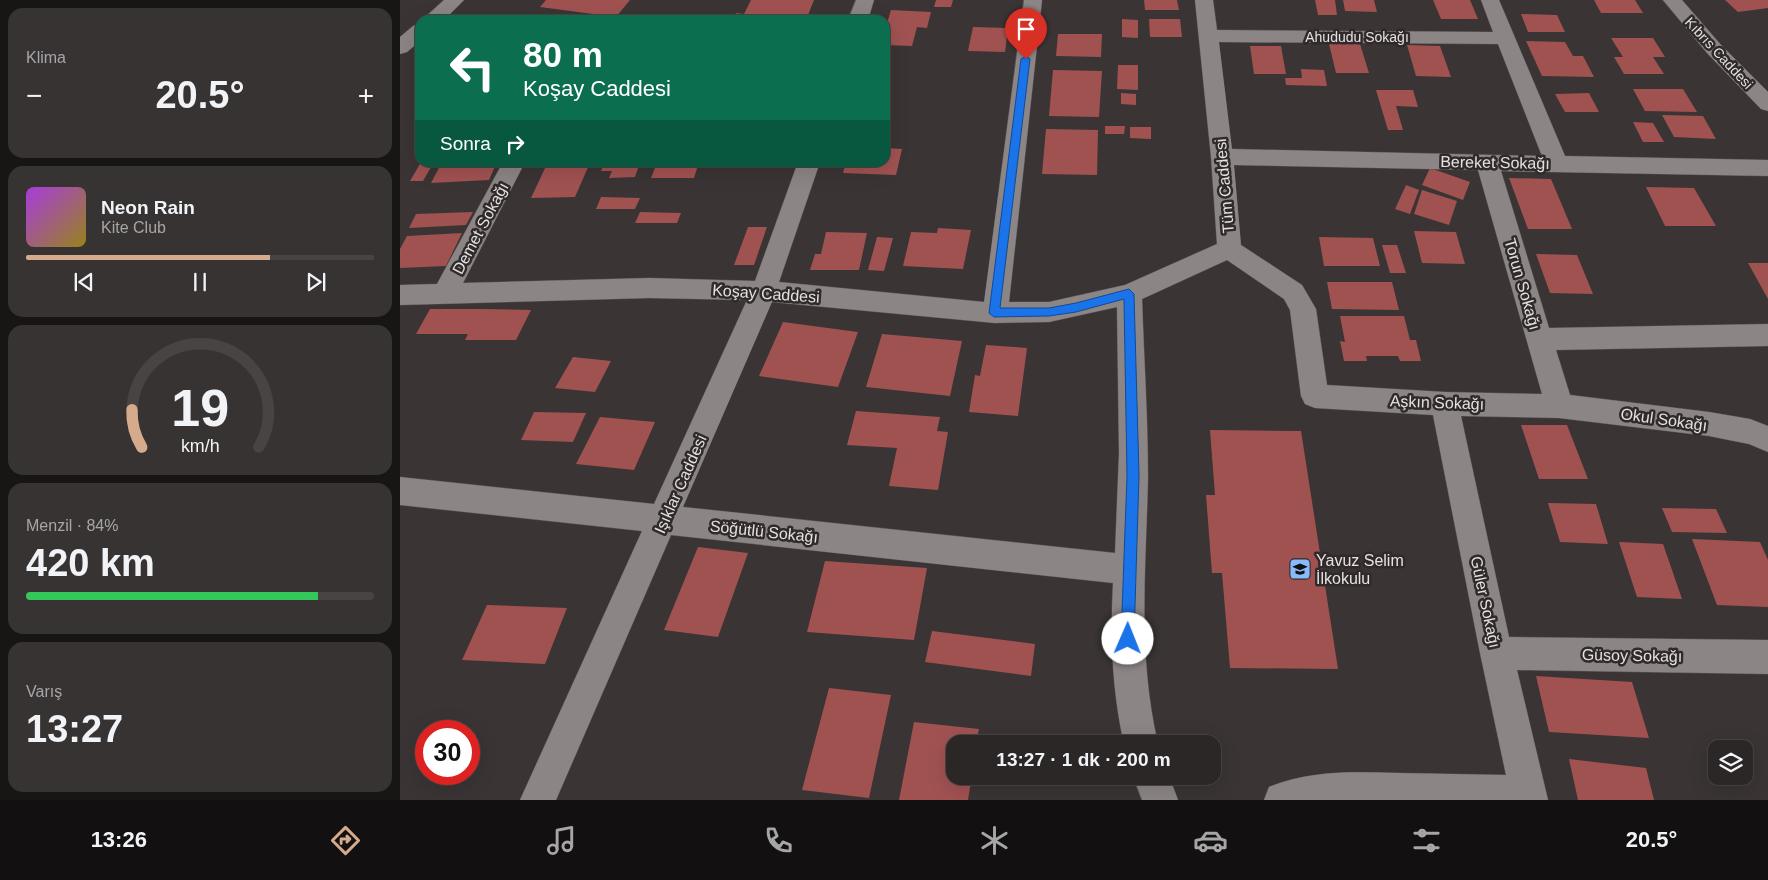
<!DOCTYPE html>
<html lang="tr">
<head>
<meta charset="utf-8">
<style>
	body { margin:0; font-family:Helvetica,sans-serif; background:#383333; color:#f1f3f6; height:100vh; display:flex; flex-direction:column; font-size:19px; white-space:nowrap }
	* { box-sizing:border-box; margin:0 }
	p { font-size:16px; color:#a6a5a7 }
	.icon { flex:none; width:28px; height:28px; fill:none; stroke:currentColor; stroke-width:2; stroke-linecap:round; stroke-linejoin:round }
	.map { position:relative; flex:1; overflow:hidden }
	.side { display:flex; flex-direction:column; gap:8px; padding:8px; background:#181515; width:400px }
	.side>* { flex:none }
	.hud { position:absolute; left:15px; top:15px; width:475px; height:152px; border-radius:15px; box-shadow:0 5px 20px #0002,0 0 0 1px #484444; background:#0b6e4f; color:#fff; overflow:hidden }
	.controls { position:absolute; left:1308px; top:740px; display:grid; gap:10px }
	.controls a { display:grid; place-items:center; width:45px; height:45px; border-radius:10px; background:#2c2727; box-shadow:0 5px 20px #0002,0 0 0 1px #484444; font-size:25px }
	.speed { position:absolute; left:15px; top:720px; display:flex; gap:10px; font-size:25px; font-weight:700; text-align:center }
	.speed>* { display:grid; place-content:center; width:65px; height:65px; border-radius:50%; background:#2c2727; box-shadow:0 5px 20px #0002,0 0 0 1px #484444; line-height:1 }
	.speed .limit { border:8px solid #d22; background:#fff; color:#111 }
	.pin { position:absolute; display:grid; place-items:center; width:42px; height:42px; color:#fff; margin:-51px -21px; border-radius:50% 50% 50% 0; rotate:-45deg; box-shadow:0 0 5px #0007 }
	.pin .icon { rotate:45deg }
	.me { position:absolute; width:55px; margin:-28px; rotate:1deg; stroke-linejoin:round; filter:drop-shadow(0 0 4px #0008) }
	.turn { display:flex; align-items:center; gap:18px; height:105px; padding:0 25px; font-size:22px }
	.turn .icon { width:65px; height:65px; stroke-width:2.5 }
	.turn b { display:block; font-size:35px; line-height:42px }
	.then { display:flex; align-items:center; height:48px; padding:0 25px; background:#0003; gap:10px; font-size:19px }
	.big { font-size:38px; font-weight:700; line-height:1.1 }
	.side .card { flex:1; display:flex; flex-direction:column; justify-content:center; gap:8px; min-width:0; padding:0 18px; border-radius:15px; background:#383333 }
	.side .dial { align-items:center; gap:0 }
	.dial svg { height:130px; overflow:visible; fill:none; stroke:#484444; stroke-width:7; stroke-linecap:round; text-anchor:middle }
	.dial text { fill:#f1f3f6; stroke:none }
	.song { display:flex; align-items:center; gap:15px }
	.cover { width:60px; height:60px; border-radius:8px; background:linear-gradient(135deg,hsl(280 70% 55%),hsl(50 70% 35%)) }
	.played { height:5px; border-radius:2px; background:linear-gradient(90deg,#d6ab8b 70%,#484444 70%) }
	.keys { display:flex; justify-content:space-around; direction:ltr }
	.heat { display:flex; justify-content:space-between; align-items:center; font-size:28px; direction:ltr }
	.charge { height:8px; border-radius:4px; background:linear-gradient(90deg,#34c759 84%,#484444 0) }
	.trip { position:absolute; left:546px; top:735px; width:275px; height:50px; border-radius:15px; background:#2c2727; box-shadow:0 5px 20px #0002,0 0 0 1px #484444; font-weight:700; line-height:50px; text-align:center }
	.tab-bar { display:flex; height:80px; justify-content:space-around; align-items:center; background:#121010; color:#a6a5a7 }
	.tab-bar .icon { width:35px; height:35px }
	.tab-bar .active { color:#d6ab8b }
	.tab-bar b { font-size:22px; color:#f1f3f6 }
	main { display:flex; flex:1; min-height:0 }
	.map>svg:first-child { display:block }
	.building { fill:#a05251 }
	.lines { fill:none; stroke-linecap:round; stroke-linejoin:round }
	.minor-casing { stroke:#595353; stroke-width:1 }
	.minor { fill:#8c8585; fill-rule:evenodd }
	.route { fill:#1a73e8; stroke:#114b97 }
	.labels { text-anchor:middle; stroke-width:5; stroke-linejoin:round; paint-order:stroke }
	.far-street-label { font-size:14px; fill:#e5e1e1; stroke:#302a2a }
	.street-label { font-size:16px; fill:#e5e1e1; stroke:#302a2a }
	.poi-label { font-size:16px; fill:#e5e1e1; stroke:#302a2a; text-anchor:start }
</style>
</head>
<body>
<main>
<section class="side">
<div class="card"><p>Klima</p>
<div class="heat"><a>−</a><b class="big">20.5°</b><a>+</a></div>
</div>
<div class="card">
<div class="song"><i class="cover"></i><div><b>Neon Rain</b><p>Kite Club</p></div></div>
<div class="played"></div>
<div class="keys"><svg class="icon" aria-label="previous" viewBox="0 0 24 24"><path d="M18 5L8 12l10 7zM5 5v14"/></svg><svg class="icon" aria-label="pause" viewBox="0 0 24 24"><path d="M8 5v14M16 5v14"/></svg><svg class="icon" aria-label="next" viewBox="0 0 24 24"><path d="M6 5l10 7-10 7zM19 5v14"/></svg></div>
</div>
<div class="card dial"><svg viewBox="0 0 100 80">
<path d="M14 69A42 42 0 1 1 86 69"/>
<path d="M14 69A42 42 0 0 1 8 46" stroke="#d6ab8b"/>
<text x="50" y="56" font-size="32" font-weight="700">19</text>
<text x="50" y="72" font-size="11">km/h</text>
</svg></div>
<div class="card"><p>Menzil · 84%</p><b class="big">420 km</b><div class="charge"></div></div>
<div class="card"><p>Varış</p><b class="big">13:27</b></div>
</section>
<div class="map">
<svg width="1368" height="800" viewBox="0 0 1368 800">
	<rect width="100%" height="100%" fill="#3a3434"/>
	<path class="building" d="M146,0H230L216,17L140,7Z
		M351,0H414L406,20H332L336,13L344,14Z
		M536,0H553L551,7H534Z
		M744,0H777L779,10H745Z
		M915,0H935L937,15H918Z
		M943,0H974L977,12L945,11Z
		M1033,0H1070L1078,19H1041Z
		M1194,0H1235L1243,13H1201Z
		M1325,0H1368V8L1338,12Z
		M491,10L531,12L527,28L517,27L512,46L485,45V30Z
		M1121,14L1157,15L1165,32H1128Z
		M722,19L738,20V38L722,37Z
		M749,19H780L782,37H750Z
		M573,27L608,28L605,52L568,51Z
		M658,34H702L701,57L656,56Z
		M1211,38H1253L1265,57H1253L1264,74H1224L1214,57H1223Z
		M1126,41L1165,42L1173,56H1183L1194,77L1142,76Z
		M929,44H960L969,73H936Z
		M1007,45L1040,46L1051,77L1016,76Z
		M850,46H881L886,74H854Z
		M718,65H738V90L717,89Z
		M901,69L924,70L927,86L886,85L885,78H902Z
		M653,70L702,71L699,117L649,116Z
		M1233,89H1283L1297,112L1245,111Z
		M976,90H1013L1018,107L996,106L1003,130H988Z
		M721,93L736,94V105L721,104Z
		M1189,93L1199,112H1165L1155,94Z
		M1262,115L1303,116L1316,139L1274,137Z
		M1233,122L1253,123L1264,142H1243Z
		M705,126H725L724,134H705Z
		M730,127H751V139L730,138Z
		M646,129L698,130L697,175L642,174Z
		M485,148L502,149L496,175L443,173L446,162H485Z
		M21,162H34L23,181H10Z
		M97,162L89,180L31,183L41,164Z
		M205,162H240L235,177L209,178L212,171H201Z
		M291,162H299L294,178H251L257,163Z
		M189,165L175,197L131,198L146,166Z
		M1030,168L1070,182L1063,200L1022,185Z
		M1109,178L1151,179L1172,229H1128Z
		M1006,185L1019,190L1010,214L995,209Z
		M1246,187L1294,188L1316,226H1265Z
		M1022,190L1057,201L1049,225L1014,214Z
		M201,197L240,198L235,209H196Z
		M73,212L66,225L9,228L16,214Z
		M240,212L281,213L277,223H235Z
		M348,227H367L354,265H334Z
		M538,228L571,230L563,269L503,266L511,232L537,233Z
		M1014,231L1056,232L1065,264L1022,263Z
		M426,232L467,233L459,270H410L415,254H421Z
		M62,233L46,266L0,268V249L7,236Z
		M477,237L493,238L484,271L468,270Z
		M919,237L973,238L980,266H924Z
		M982,245H997L1006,273H990Z
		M1136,254L1177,255L1193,294L1150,293Z
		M1348,263H1368V299Z
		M927,282H992L999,310L932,309Z
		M30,309H81L131,310L116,340H65L68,334H16Z
		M940,316H1004L1010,340H1016L1021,361H1000L998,356H966L967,361H944L940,341L945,342Z
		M383,322L458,332L438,387L359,376Z
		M482,334L562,341L550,396L466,387Z
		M586,345L627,348L618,416L569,412L575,375L580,376Z
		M173,357L211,361L195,392L155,388Z
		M456,411L540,417L537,431L548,432L538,490L489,486L497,448L447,445Z
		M134,412L186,413L173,442L121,440Z
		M200,417L255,422L234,470L176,464Z
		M1121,425H1167L1188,479H1139Z
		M810,430L901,431L938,669L830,668L822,573H812L806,495H815Z
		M1148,503L1196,504L1208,544L1160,542Z
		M1262,508L1316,509L1327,533L1272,532Z
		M1292,539L1360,542L1368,560V607L1317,605Z
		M1219,542L1263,544L1282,599L1237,597Z
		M298,547L348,553L318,637L264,630Z
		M425,561L527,568L514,640L407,632Z
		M87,605L167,608L145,664L62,660Z
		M532,631L635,644L631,676L525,662Z
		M1136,676L1232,682L1249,738L1149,732Z
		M429,688L491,695L469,798L402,790Z
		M514,722L579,729L576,744H555V776H572L568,800H499Z
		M1169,759L1246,768L1254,800H1178Z"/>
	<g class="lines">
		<g class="minor-casing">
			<path id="minor" d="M44,0H64L44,20H22Z
				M456,0H474L468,20H448Z
				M624,0H642L609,302H649L725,285L817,244L811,157L795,0H813L817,30L1093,32L1081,0H1099L1165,156L1368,160V176L1101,171L1149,328L1368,324V346L1156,350L1170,395L1309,412L1350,419L1368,426V452L1349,444L1309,436L1159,418L1061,416L1109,637L1368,640V674L1117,670L1148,800H864L869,787C911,770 954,772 998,773C1034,774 1070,774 1106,775L1080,653L1033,415L915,408L905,404L901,396L890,310L884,299L827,260L742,299C744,359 748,419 748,478C746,571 737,652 758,744H724C712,690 710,638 713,583L271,535L156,800H120L242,531L0,505V477L254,504L347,300L249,298L0,305V285L37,284L103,162H125L63,283L249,278L355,281L398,162H420L379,282L584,302ZM819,42L1098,44L1142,156L832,149ZM834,165L1078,170L1142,394L1045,392L927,385L916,309L902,285L841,245ZM372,302L595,323L649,322L717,307L719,453L715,553L283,507Z
				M1263,0H1282L1321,45L1368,92V111L1361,109L1307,53Z
				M20,24V41L7,52L0,54V37L13,26Z
				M733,776H769L778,800H742Z"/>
		</g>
		<use href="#minor" class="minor"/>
	</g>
	<path class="route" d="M626,56L630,59L600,308H649L676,303L729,289L734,294L739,476L734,639L732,643L728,645L723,643L721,639L727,476L724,299L676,312L649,316L594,317L589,313L621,59Z"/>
	<defs>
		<g id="school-square" transform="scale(1.125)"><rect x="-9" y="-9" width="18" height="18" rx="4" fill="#87bbfc" stroke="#302a2a"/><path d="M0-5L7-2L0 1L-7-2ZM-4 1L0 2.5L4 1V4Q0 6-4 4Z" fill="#111"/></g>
	</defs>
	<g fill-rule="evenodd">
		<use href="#school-square" x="900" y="569"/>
	</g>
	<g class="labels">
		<g class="far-street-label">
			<text x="957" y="42">Ahududu Sokağı</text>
			<text transform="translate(1319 53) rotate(47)" y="5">Kıbrıs Caddesi</text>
		</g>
		<g class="street-label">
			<text transform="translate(1095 162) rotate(1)" y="6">Bereket Sokağı</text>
			<text transform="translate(824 186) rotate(-95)" y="6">Tüm Caddesi</text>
			<text transform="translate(80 228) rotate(-62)" y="6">Demet Sokağı</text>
			<text transform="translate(1123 284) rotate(74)" y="6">Torun Sokağı</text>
			<text transform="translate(366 293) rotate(4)" y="6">Koşay Caddesi</text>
			<text transform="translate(1037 402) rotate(2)" y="6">Aşkın Sokağı</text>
			<text transform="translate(1264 419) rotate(8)" y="6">Okul Sokağı</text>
			<text transform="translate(280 484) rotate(-66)" y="6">Işıklar Caddesi</text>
			<text transform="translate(364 531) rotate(6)" y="6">Söğütlü Sokağı</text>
			<text transform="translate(1086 602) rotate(78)" y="6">Güler Sokağı</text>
			<text transform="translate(1232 655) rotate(1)" y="6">Güsoy Sokağı</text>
		</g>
		<g class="poi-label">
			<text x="916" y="566">Yavuz Selim<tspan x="916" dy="18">İlkokulu</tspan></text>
		</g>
	</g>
</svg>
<div class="controls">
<a><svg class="icon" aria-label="layers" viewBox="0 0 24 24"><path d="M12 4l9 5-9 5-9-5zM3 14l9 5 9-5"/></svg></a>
</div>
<div class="speed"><div class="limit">30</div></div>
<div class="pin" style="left:626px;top:59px;background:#d93025"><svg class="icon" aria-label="arrive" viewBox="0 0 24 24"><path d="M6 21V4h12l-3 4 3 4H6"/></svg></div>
<svg class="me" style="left:728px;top:639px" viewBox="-20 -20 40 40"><circle r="19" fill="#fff"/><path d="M0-13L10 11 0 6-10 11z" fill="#1a73e8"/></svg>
<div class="trip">13:27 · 1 dk · 200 m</div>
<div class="hud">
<div class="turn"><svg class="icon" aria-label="left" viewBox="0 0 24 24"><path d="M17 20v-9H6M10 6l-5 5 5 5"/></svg><div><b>80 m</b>Koşay Caddesi</div></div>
<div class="then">Sonra<svg class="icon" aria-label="right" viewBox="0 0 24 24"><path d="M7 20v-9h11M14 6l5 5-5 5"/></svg></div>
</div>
</div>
</main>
<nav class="tab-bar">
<b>13:26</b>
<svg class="icon active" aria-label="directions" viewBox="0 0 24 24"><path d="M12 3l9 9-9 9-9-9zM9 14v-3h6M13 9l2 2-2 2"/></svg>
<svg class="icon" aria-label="music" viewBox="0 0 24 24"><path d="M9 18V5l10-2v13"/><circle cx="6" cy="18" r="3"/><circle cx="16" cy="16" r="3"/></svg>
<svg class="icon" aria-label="phone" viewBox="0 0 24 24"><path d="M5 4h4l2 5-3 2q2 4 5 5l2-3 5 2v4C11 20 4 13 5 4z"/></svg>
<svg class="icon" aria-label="climate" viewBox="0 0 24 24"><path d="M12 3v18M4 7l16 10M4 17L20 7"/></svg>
<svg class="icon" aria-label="car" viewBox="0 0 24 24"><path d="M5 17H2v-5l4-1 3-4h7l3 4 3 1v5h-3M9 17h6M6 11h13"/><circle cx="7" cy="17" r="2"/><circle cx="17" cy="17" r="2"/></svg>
<svg class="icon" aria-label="filters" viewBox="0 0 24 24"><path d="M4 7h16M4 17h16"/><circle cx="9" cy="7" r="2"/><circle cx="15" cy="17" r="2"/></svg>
<b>20.5°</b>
</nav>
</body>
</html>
